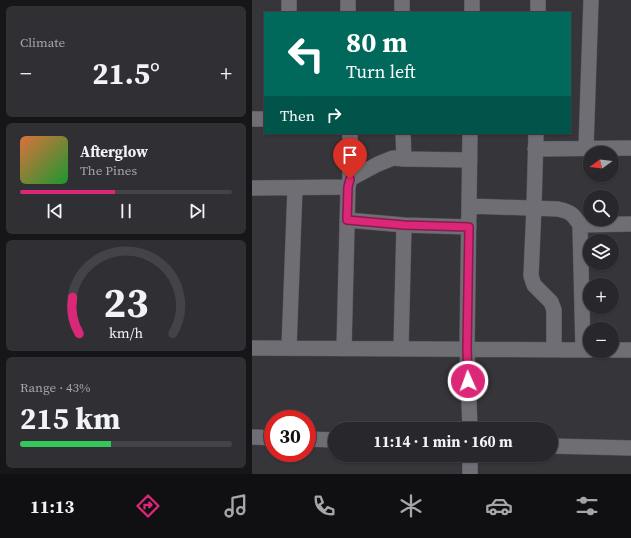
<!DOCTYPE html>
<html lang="en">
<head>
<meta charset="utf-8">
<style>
	body { margin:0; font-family:"Source Serif 4",serif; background:#303034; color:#f1f3f6; height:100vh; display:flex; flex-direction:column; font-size:15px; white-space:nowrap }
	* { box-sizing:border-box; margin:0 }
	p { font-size:13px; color:#a5a6a9 }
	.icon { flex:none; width:22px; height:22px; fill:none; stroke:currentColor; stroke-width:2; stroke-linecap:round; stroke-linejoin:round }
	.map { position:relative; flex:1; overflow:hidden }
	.panel { display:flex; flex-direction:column; gap:6px; padding:6px; background:#161618; width:252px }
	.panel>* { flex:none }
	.hud { position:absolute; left:12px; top:12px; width:307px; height:122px; border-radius:0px; box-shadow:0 1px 3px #0004,0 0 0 1px #444448; background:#00695c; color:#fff; overflow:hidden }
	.needle { width:26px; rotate:255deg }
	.fabs { position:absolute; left:331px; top:146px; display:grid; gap:8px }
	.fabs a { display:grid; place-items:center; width:36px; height:36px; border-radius:50%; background:#28282c; box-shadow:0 1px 3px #0004,0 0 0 1px #444448; font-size:20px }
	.speed { position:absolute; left:12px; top:410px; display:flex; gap:8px; font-size:20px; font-weight:700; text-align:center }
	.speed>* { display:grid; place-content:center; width:52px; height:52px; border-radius:50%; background:#28282c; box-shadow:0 1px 3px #0004,0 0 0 1px #444448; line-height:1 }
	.speed .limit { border:6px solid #d22; background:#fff; color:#111 }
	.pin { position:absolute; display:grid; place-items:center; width:34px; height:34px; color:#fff; margin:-41px -17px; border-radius:50% 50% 50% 0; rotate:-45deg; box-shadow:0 0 4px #0007 }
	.pin .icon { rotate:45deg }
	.me { position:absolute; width:44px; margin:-22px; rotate:358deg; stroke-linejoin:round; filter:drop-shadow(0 0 3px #0008) }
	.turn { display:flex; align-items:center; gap:14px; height:84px; padding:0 16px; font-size:18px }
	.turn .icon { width:52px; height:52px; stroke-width:2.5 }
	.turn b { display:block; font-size:28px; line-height:34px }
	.then { display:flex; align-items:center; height:38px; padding:0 16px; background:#0003; gap:8px; font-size:15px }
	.big { font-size:30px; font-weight:700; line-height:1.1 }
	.panel .card { flex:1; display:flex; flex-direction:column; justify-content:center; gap:6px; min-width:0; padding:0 14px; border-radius:6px; background:#303034 }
	.panel .dial { align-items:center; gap:0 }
	.dial svg { height:104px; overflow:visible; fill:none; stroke:#444448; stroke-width:7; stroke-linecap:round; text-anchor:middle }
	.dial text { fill:#f1f3f6; stroke:none }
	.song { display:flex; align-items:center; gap:12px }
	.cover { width:48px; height:48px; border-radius:6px; background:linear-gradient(135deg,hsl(20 70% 55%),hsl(130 70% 35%)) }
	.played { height:4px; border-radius:2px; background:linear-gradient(90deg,#db2777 45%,#444448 45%) }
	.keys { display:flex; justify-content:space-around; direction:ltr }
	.heat { display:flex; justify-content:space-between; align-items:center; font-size:22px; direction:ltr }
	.charge { height:6px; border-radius:3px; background:linear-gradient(90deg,#34c759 43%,#444448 0) }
	.trip { position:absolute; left:76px; top:422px; width:230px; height:40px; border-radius:20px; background:#28282c; box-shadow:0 1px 3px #0004,0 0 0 1px #444448; font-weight:700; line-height:40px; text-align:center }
	.menu { display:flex; height:64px; justify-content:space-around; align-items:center; background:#101012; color:#a5a6a9 }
	.menu .icon { width:28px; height:28px }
	.menu .active { color:#db2777 }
	.menu b { font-size:18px; color:#f1f3f6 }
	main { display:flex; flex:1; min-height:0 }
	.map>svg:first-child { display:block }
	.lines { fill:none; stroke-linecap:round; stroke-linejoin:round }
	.minor-casing { stroke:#525257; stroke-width:16 }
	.minor { stroke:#6e6e74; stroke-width:15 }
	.route-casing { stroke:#8e194d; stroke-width:10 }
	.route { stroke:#db2777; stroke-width:7 }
</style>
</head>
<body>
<main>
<section class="panel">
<div class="card"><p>Climate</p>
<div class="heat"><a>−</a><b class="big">21.5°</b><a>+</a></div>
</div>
<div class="card">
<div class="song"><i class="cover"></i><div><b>Afterglow</b><p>The Pines</p></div></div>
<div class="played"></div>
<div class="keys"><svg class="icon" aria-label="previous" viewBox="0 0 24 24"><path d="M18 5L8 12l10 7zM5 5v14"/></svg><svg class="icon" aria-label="pause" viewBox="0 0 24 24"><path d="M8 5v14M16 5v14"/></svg><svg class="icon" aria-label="next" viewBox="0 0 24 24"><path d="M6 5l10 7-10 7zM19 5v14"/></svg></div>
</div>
<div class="card dial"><svg viewBox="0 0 100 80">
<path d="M14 69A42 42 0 1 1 86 69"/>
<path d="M14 69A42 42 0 0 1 9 41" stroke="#db2777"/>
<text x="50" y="56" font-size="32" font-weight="700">23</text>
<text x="50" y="72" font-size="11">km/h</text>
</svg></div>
<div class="card"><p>Range · 43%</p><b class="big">215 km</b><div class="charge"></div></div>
</section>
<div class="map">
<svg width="379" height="474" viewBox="0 0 379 474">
	<rect width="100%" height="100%" fill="#35353a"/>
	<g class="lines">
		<g class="minor-casing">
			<path id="minor" d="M37,0V13
				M96,0V13
				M150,13V0
				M220,13V0
				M286,13V0
				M0,119H13
				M151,133L152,159L218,160
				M284,133L282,207L279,276L282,285L299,302L302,310V350
				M334,148L339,0
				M283,149L379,148
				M98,179L126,164L141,158L152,159
				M0,188L96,187
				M217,206L306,209C319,212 321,214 328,225L331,350
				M95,220L152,225L217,227
				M328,225L379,224
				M0,348L338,350
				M37,348L43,188
				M92,349L96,187L98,179V133
				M149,349L152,225
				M360,350H379
				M218,429L215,349L218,133
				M0,437L21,438
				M55,439L83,440
				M299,446L379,448
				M218,474V455"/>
		</g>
		<use href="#minor" class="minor"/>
	</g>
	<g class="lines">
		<g class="route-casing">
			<path id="route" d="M98,179L96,187L95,220L152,225L217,227L215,349L216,381"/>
		</g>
		<use href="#route" class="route"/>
	</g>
</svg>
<div class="fabs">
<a><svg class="needle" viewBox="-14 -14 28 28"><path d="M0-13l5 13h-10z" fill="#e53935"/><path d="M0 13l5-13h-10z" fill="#a5a6a9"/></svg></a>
<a><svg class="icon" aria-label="search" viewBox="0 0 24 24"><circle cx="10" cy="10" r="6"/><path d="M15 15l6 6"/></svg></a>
<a><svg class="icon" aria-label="layers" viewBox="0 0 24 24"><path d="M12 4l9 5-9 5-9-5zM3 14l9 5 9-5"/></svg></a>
<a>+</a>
<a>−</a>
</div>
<div class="speed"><div class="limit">30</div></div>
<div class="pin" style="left:98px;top:179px;background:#d93025"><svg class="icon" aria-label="arrive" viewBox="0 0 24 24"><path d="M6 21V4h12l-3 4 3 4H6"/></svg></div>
<svg class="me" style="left:216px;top:381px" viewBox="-20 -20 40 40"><circle r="17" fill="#db2777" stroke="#fff" stroke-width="3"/><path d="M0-11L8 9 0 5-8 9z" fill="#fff"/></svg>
<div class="trip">11:14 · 1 min · 160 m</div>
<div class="hud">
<div class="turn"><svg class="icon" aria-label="left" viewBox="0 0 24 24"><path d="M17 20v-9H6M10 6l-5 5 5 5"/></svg><div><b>80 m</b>Turn left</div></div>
<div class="then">Then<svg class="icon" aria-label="right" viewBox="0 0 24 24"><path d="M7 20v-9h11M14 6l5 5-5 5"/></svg></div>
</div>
</div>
</main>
<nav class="menu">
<b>11:13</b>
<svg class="icon active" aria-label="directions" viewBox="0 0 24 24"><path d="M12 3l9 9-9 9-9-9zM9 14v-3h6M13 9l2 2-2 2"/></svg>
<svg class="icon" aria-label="music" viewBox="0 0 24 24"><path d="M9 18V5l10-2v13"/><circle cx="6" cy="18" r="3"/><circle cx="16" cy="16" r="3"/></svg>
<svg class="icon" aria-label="phone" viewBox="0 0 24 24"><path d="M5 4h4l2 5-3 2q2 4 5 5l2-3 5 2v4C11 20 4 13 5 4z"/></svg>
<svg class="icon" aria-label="climate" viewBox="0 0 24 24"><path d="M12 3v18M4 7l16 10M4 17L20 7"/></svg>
<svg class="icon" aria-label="car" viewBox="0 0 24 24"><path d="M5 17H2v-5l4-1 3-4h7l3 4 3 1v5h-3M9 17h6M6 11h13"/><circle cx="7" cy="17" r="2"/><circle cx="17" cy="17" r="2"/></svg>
<svg class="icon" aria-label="filters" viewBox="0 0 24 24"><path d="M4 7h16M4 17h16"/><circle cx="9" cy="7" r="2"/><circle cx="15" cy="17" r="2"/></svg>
</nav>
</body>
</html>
